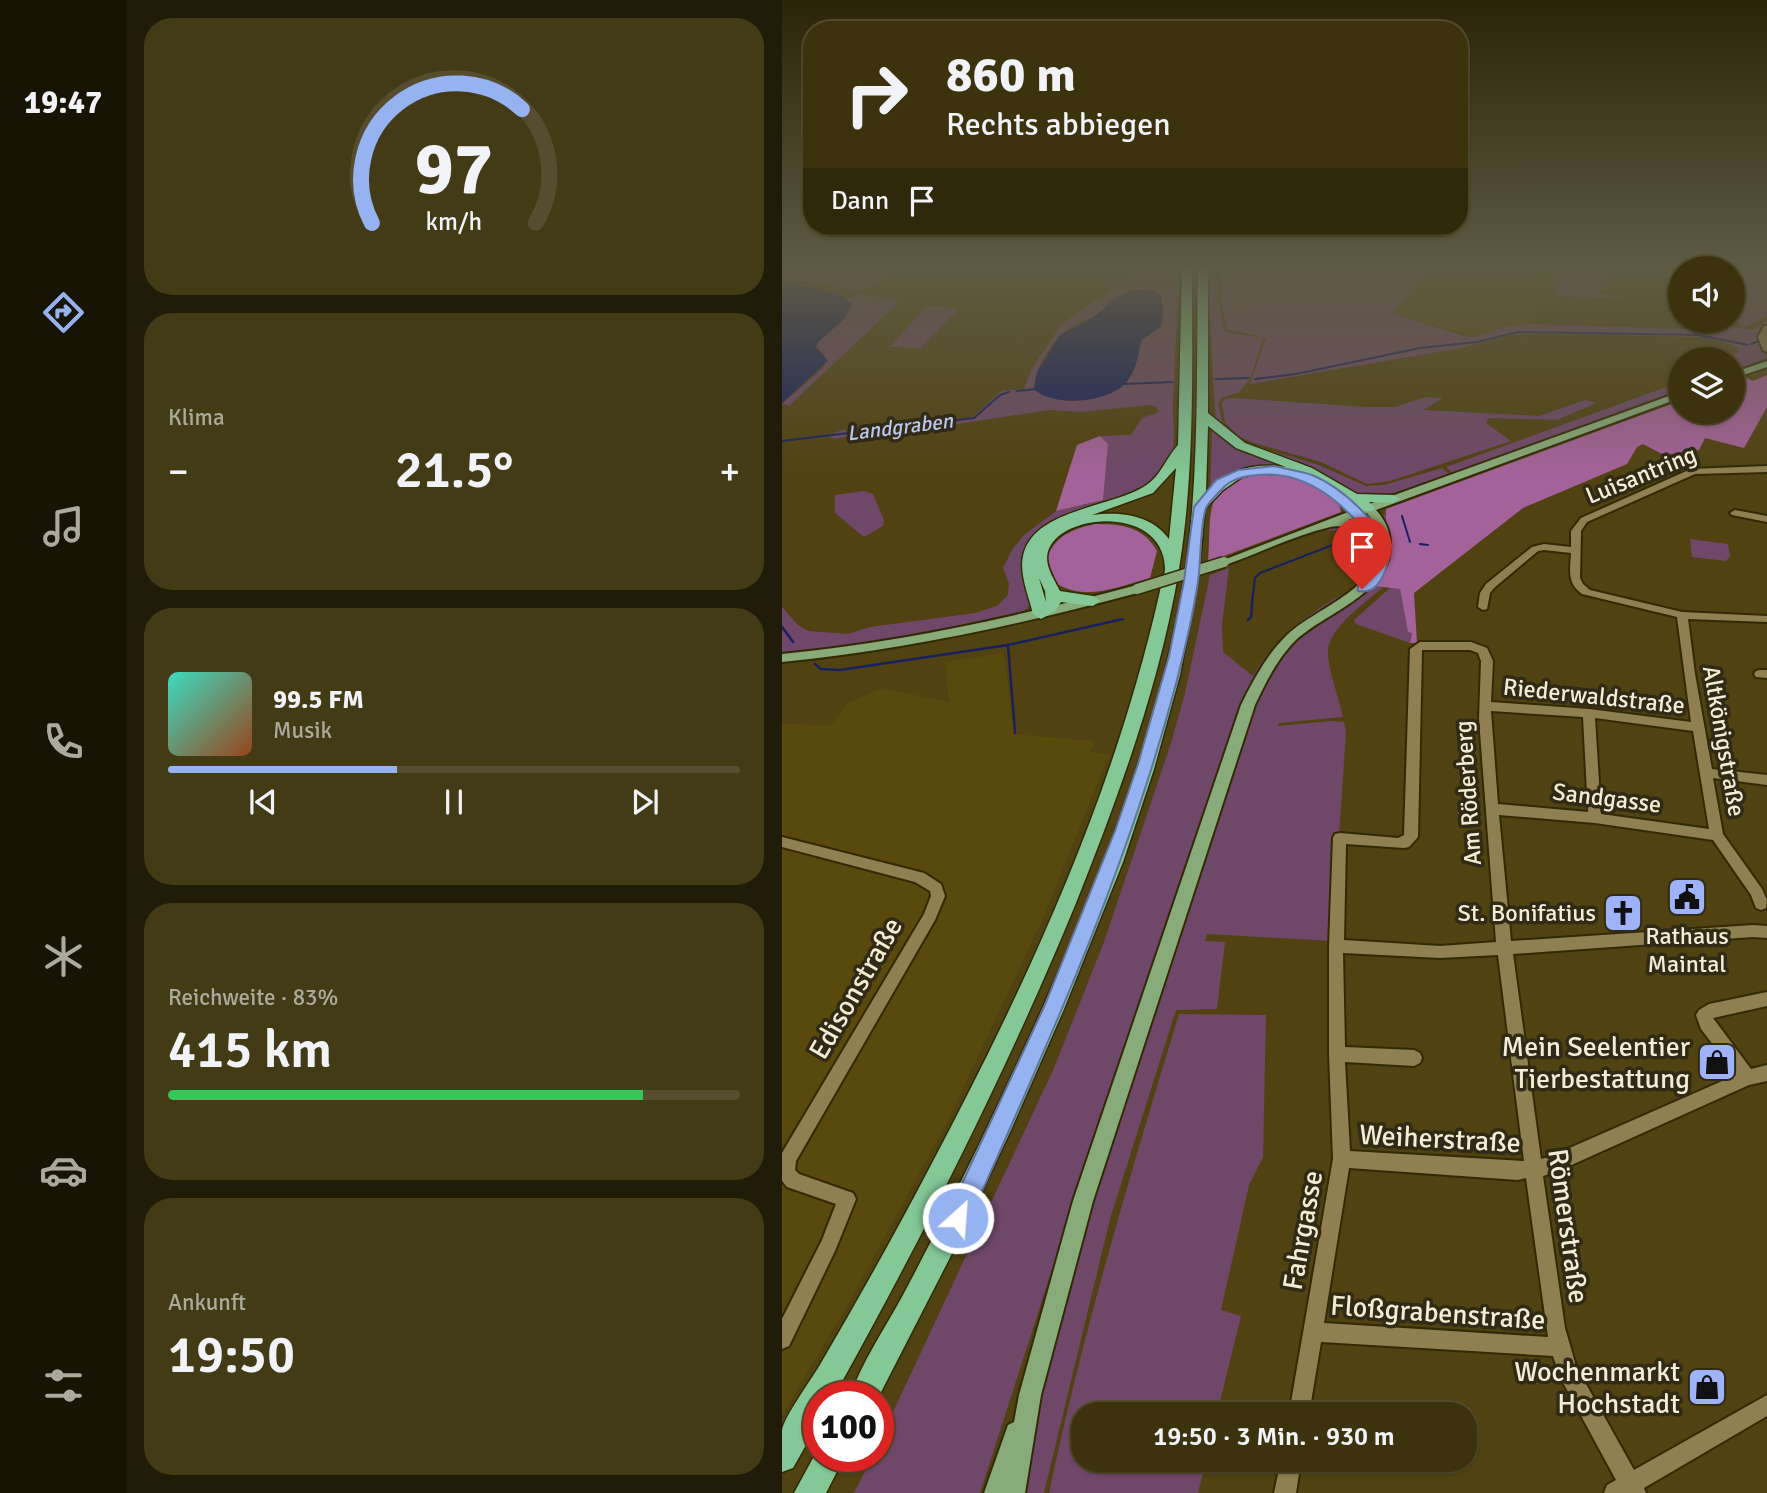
<!DOCTYPE html>
<html lang="de">
<head>
<meta charset="utf-8">
<style>
	body { margin:0; font-family:Signika,sans-serif; background:#433a16; color:#f1f3f6; height:100vh; display:flex; flex-direction:column; font-size:26px; white-space:nowrap }
	* { box-sizing:border-box; margin:0 }
	p { font-size:23px; color:#acaa9d }
	.icon { flex:none; width:38px; height:38px; fill:none; stroke:currentColor; stroke-width:2; stroke-linecap:round; stroke-linejoin:round }
	.map { position:relative; flex:1; overflow:hidden }
	.sheet { display:flex; flex-direction:column; gap:18px; padding:18px; background:#211c07; width:656px }
	.sheet>* { flex:none }
	.banner { position:absolute; left:21px; top:21px; width:665px; height:214px; border-radius:28px; box-shadow:0 2px 5px #0004,0 0 0 2px #554d2e; background:#3c320d; color:#f1f3f6; overflow:hidden }
	.buttons { position:absolute; left:886px; top:256px; display:grid; gap:14px }
	.buttons a { display:grid; place-items:center; width:77px; height:77px; border-radius:50%; background:#3c320d; box-shadow:0 2px 5px #0004,0 0 0 2px #554d2e; font-size:35px }
	.speed { position:absolute; left:21px; top:1381px; display:flex; gap:14px; font-size:35px; font-weight:700; text-align:center }
	.speed>* { display:grid; place-content:center; width:91px; height:91px; border-radius:50%; background:#3c320d; box-shadow:0 2px 5px #0004,0 0 0 2px #554d2e; line-height:1 }
	.speed .limit { border:10px solid #d22; background:#fff; color:#111 }
	.pin { position:absolute; display:grid; place-items:center; width:60px; height:60px; color:#fff; margin:-72px -30px; border-radius:50% 50% 50% 0; rotate:-45deg; box-shadow:0 0 7px #0007 }
	.pin .icon { rotate:45deg }
	.me { position:absolute; width:77px; margin:-38px; rotate:26deg; stroke-linejoin:round; filter:drop-shadow(0 0 5px #0008) }
	.turn { display:flex; align-items:center; gap:24px; height:147px; padding:0 28px; font-size:32px }
	.turn .icon { width:91px; height:91px; stroke-width:2.5 }
	.turn b { display:block; font-size:49px; line-height:60px }
	.then { display:flex; align-items:center; height:66px; padding:0 28px; background:#0003; gap:14px; font-size:26px }
	.big { font-size:52px; font-weight:600; line-height:1.1 }
	.sheet .card { flex:1; display:flex; flex-direction:column; justify-content:center; gap:10px; min-width:0; padding:0 24px; border-radius:28px; background:#433a16 }
	.sheet .dial { align-items:center; gap:0 }
	.dial svg { height:182px; overflow:visible; fill:none; stroke:#554d2e; stroke-width:7; stroke-linecap:round; text-anchor:middle }
	.dial text { fill:#f1f3f6; stroke:none }
	.song { display:flex; align-items:center; gap:21px }
	.cover { width:84px; height:84px; border-radius:10px; background:linear-gradient(135deg,hsl(170 70% 55%),hsl(20 70% 35%)) }
	.played { height:7px; border-radius:4px; background:linear-gradient(90deg,#95b2f1 40%,#554d2e 40%) }
	.keys { display:flex; justify-content:space-around; direction:ltr }
	.heat { display:flex; justify-content:space-between; align-items:center; font-size:38px; direction:ltr }
	.charge { height:10px; border-radius:5px; background:linear-gradient(90deg,#34c759 83%,#554d2e 0) }
	.trip { position:absolute; left:289px; top:1402px; width:406px; height:70px; border-radius:28px; background:#3c320d; box-shadow:0 2px 5px #0004,0 0 0 2px #554d2e; font-weight:600; line-height:70px; text-align:center }
	main { display:flex; flex:1; min-height:0 }
	.tab-bar { display:flex; flex-direction:column; width:126px; justify-content:space-around; align-items:center; background:#181405; color:#acaa9d }
	.tab-bar .icon { width:49px; height:49px }
	.tab-bar .on { color:#95b2f1 }
	.tab-bar b { font-size:32px; color:#f1f3f6 }
	.map>svg:first-child { display:block }
	.built { fill:#5a490c }
	.green { fill:#6f4869; fill-rule:evenodd }
	.forest { fill:#a4629a }
	.water { fill:#192060 }
	.lines { fill:none; stroke-linecap:round; stroke-linejoin:round }
	.stream-far1 { stroke:#192060; stroke-width:2 }
	.stream { stroke:#192060; stroke-width:2.5 }
	.minor-casing { stroke:#332904; stroke-width:4 }
	.major-casing { stroke:#332904; stroke-width:4 }
	.highway-casing { stroke:#332904; stroke-width:3 }
	.minor { fill:#908051; fill-rule:evenodd }
	.major { fill:#88ab7a; fill-rule:evenodd }
	.highway { fill:#83c896; fill-rule:evenodd }
	.major-bridge-casing { stroke:#332904; stroke-width:13; stroke-linecap:butt }
	.major-bridge { stroke:#88ab7a; stroke-width:10 }
	.route { fill:#95b2f1; stroke:#61749d; stroke-width:2 }
	.labels { text-anchor:middle; stroke-width:7; stroke-linejoin:round; paint-order:stroke }
	.far-water-label { font-size:21px; font-style:italic; fill:#bac6ed; stroke:#302a16 }
	.street-label { font-size:24px; fill:#f4ecd3; stroke:#302a16 }
	.poi-label { font-size:24px; fill:#f4ecd3; stroke:#302a16; text-anchor:end }
	.near-street-label { font-size:28px; fill:#f4ecd3; stroke:#302a16 }
	.near-poi-label { font-size:28px; fill:#f4ecd3; stroke:#302a16; text-anchor:end }
</style>
</head>
<body>
<main>
<nav class="tab-bar">
<b>19:47</b>
<svg class="icon on" aria-label="directions" viewBox="0 0 24 24"><path d="M12 3l9 9-9 9-9-9zM9 14v-3h6M13 9l2 2-2 2"/></svg>
<svg class="icon" aria-label="music" viewBox="0 0 24 24"><path d="M9 18V5l10-2v13"/><circle cx="6" cy="18" r="3"/><circle cx="16" cy="16" r="3"/></svg>
<svg class="icon" aria-label="phone" viewBox="0 0 24 24"><path d="M5 4h4l2 5-3 2q2 4 5 5l2-3 5 2v4C11 20 4 13 5 4z"/></svg>
<svg class="icon" aria-label="climate" viewBox="0 0 24 24"><path d="M12 3v18M4 7l16 10M4 17L20 7"/></svg>
<svg class="icon" aria-label="car" viewBox="0 0 24 24"><path d="M5 17H2v-5l4-1 3-4h7l3 4 3 1v5h-3M9 17h6M6 11h13"/><circle cx="7" cy="17" r="2"/><circle cx="17" cy="17" r="2"/></svg>
<svg class="icon" aria-label="filters" viewBox="0 0 24 24"><path d="M4 7h16M4 17h16"/><circle cx="9" cy="7" r="2"/><circle cx="15" cy="17" r="2"/></svg>
</nav>
<section class="sheet">
<div class="card dial"><svg viewBox="0 0 100 80">
<path d="M14 69A42 42 0 1 1 86 69"/>
<path d="M14 69A42 42 0 0 1 80 19" stroke="#95b2f1"/>
<text x="50" y="56" font-size="32" font-weight="700">97</text>
<text x="50" y="72" font-size="11">km/h</text>
</svg></div>
<div class="card"><p>Klima</p>
<div class="heat"><a>−</a><b class="big">21.5°</b><a>+</a></div>
</div>
<div class="card">
<div class="song"><i class="cover"></i><div><b>99.5 FM</b><p>Musik</p></div></div>
<div class="played"></div>
<div class="keys"><svg class="icon" aria-label="previous" viewBox="0 0 24 24"><path d="M18 5L8 12l10 7zM5 5v14"/></svg><svg class="icon" aria-label="pause" viewBox="0 0 24 24"><path d="M8 5v14M16 5v14"/></svg><svg class="icon" aria-label="next" viewBox="0 0 24 24"><path d="M6 5l10 7-10 7zM19 5v14"/></svg></div>
</div>
<div class="card"><p>Reichweite · 83%</p><b class="big">415 km</b><div class="charge"></div></div>
<div class="card"><p>Ankunft</p><b class="big">19:50</b></div>
</section>
<div class="map">
<svg width="985" height="1493" viewBox="0 0 985 1493">
	<rect width="100%" height="100%" fill="#504211"/>
	<path class="built" d="M671,267H771L775,298L766,297L747,324L725,326L691,337L616,313L615,311L650,269H670Z
		M222,653L232,734L313,741L309,752L327,755L262,916L166,1120L68,1301L0,1415V724L49,725L66,703L99,688L167,702L163,662Z"/>
	<path class="green" d="M0,267L75,271L81,267H121L80,291L29,282L0,280Z
		M359,267H397V283H336Z
		M438,267H645L637,282L611,313L681,336L691,337L725,326L747,324L906,329L951,327L971,330L985,320V325L975,333L985,358L950,371V359H944L957,351C949,340 931,340 917,337L764,333L727,335L680,348L468,384L484,338L445,329L438,297L440,283Z
		M771,267H817L832,271L816,293L847,299L775,296Z
		M985,267V316L963,327L950,319V268H904Z
		M427,284H437L435,297L443,332L481,338L469,377L431,379Z
		M335,285H397C395,324 392,363 391,402C390,421 396,443 387,460C383,468 374,480 367,486C337,510 247,511 242,555C239,571 245,588 249,603L245,609L232,615C155,631 78,646 0,652V607L16,625L26,631L66,634L88,627L193,613L215,606L226,595L227,584L221,568L230,550L242,535L274,511L321,500L326,444L318,436L349,435L360,418L377,412L374,407L368,405L299,412L267,410L115,433C100,431 87,432 72,435C63,436 58,440 49,438L48,435L62,429L66,433L100,429L124,422L140,424L181,419L192,416L219,391L242,389L250,368L280,324ZM351,290H363L380,297L381,321L368,335L360,339C356,353 355,368 346,380C330,403 272,408 252,389C253,365 271,339 291,326C298,321 308,320 315,314C327,304 336,295 351,290Z
		M79,294L118,301L7,406L0,404L42,367L43,356L34,346L36,342L63,318L70,304L65,300Z
		M145,305L177,309L139,348L108,347Z
		M468,379L457,392L439,398L436,404L442,428L469,445L537,465L584,486L602,485L660,468L668,475L598,497L575,495L465,448L434,422L431,380Z
		M898,382V391L671,473L664,467Z
		M643,397L661,398L641,410L757,416L803,400L814,403L775,420L707,418L704,423L729,441L608,481L585,484L539,462L472,443L456,436L443,422L440,403L443,399L452,398L584,407H614Z
		M430,429L453,447L522,474L506,469L428,490Z
		M82,491L91,494L102,520L101,526L82,537L53,513V495Z
		M603,514C610,542 613,562 593,586L601,587C585,602 545,628 546,653C546,670 557,698 561,717L497,723L496,726L549,721L562,722L564,732L550,941L425,934L423,941L443,942L435,1009L394,1010L328,1219L262,1493H237L253,1415L306,1210L472,706C500,639 535,625 591,586C611,564 610,542 600,515Z
		M563,526L579,528L594,537C613,575 564,594 539,610C526,619 513,629 501,641C483,659 472,681 462,704L294,1195L198,1493H72L91,1456H96V1444L272,1068L322,942L389,743L403,693L428,575L447,568L440,625L441,652L471,676C488,646 515,622 544,604C559,594 583,586 591,569C596,558 595,542 585,534C572,523 556,533 544,530Z
		M908,539L946,544L948,556L944,561L910,557Z
		M610,586L618,589L626,631L630,633L628,643L574,624L572,620Z
		M397,1014L484,1015L481,1157L467,1185L439,1310L459,1316L435,1414H301V1460H424L416,1493H267C301,1331 349,1172 397,1014Z"/>
	<path class="forest" d="M985,375V407L962,448L923,438L917,450L882,455L861,444L855,447L845,464L741,508L632,593L635,643H628L630,633L626,632L618,589L593,586C623,550 602,545 604,509L898,401V411H950V382L963,377L971,381Z
		M318,436L326,444L321,500L274,511L295,445Z
		M477,472C486,473 497,472 506,474C524,477 557,493 559,512L426,562C430,510 419,487 477,472Z
		M313,524C339,524 361,526 375,551L368,578C335,587 301,603 271,581L265,559C272,536 291,529 313,524Z"/>
	<path class="water" d="M0,284C20,287 55,288 70,304L63,318L36,342L34,347L46,361L0,403Z
		M351,290H368L378,294L381,307L379,327L360,339C356,353 355,368 346,380C330,403 271,408 252,389L255,372L278,335L312,317L335,297Z"/>
	<g class="lines">
		<path class="stream-far1" d="M969,344L977,341
			M434,379L466,378
			M473,379L514,374L638,348L695,342L736,332L916,335L966,345
			M341,384L390,382
			M235,391L254,389
			M0,441L192,418L218,395L227,392
			M620,516L628,542
			M638,544L646,545
			M471,595L473,578L478,573L569,538"/>
		<path class="stream" d="M466,620L469,617L471,593
			M0,627L11,642
			M226,645L341,619
			M33,664L39,669L58,670L226,645L233,733"/>
		<g class="minor-casing">
			<path id="minor" d="M982,326H985V352L981,350L976,337Z
				M985,466V472L913,474L805,522L799,531L798,578L801,584L808,590L900,612L985,616V622L906,619L913,674L930,769L985,775V785L931,778L941,834L980,889L985,900L984,908L979,910L974,908L969,895L931,840L813,823L717,815L729,941L971,925L985,926V938L971,937L731,954L759,1159L767,1157L954,1075L919,1029L914,1015L917,1010L927,1004L985,992V1006L931,1018L969,1069L985,1065V1081L967,1085L774,1172L761,1176L783,1328L794,1366L852,1470L985,1395V1416L862,1488L864,1493H822L825,1485L834,1480L778,1377L771,1356L539,1342L527,1414H507L551,1159L547,1054V946L551,838L553,834L558,833L616,838L622,835L628,649L638,642H689L705,648L711,661L709,702L807,709L909,722L895,617L800,594C785,583 788,571 789,553L762,550L756,551L712,588L708,593L705,609L701,610L696,607L698,593L704,584L750,547L762,544L789,547V531L799,518L909,469ZM640,650H688L696,653L699,661L697,719L714,942L658,946L562,940L564,844L622,848L627,847L636,837ZM709,711L801,717L806,812L716,804ZM813,718L911,731L927,829L819,814ZM561,953L658,958L716,955L742,1161L568,1151L563,1062L632,1066L638,1063L640,1058L638,1053L632,1050L563,1047ZM567,1168L736,1180L744,1178L766,1337L542,1323Z
				M953,510L985,516V522L950,515L948,513Z
				M978,670H985V678L974,677L972,674L974,671Z
				M0,837L142,873L159,884L163,896L153,920L14,1161L13,1170L17,1174L71,1193L74,1199L53,1251L7,1346L0,1349V1319L40,1240L54,1204L5,1187L0,1181V1153L142,914L149,896L148,891L133,882L0,847Z
				M499,1460H519L514,1493H492Z"/>
		</g>
		<g class="major-casing">
			<path id="major" d="M985,361V367L950,379V373Z
				M898,392V398L594,510C605,522 609,534 608,549C602,597 544,612 513,641C495,659 484,682 473,705L311,1201L259,1395L243,1493H202L226,1425L232,1422L237,1395L291,1201L459,705C471,681 484,656 503,637C535,605 608,588 596,530C584,535 563,523 548,527C514,535 479,552 446,564H438L436,562L582,506ZM585,513L595,527L566,520Z
				M355,585L361,589L359,592C241,624 122,650 0,662V654C121,642 238,616 355,585Z"/>
		</g>
		<g class="highway-casing">
			<path id="highway" d="M400,267H410C410,367 413,470 397,569C378,684 337,795 294,903C224,1073 141,1236 52,1396H37V1422L11,1468L0,1472C0,1459 0,1443 0,1430C3,1415 30,1379 39,1363C77,1298 114,1232 149,1165C230,1012 306,851 354,684C363,653 371,622 378,591C379,584 383,575 383,568C381,502 267,513 265,558C265,569 273,581 278,591L311,596L318,601L311,606L279,602L273,611L259,619L251,614C247,597 237,574 241,556C251,509 329,508 363,486C379,476 384,458 396,445ZM394,468L387,539C370,515 338,511 310,515L371,493ZM257,578L263,591L264,602Z
				M416,267H426V413L463,443L530,468L575,494L611,495L618,499L611,503L587,502L593,508L591,511H581L545,486L510,470V474L505,475L477,473L460,477L441,490L423,509L416,579L398,675L372,769L341,862L282,1009L229,1130L176,1242L96,1398L68,1396C80,1362 103,1328 121,1295C154,1233 185,1170 215,1107C294,939 371,764 402,580C418,477 414,371 416,267ZM426,426L454,448L504,467C472,463 448,468 424,492Z
				M37,1447V1456H63L44,1493H12Z"/>
		</g>
		<use href="#minor" class="minor"/>
		<use href="#major" class="major"/>
		<use href="#highway" class="highway"/>
		<g class="major-bridge-casing">
			<path id="major-bridge" d="M355,589L442,562"/>
		</g>
		<use href="#major-bridge" class="major-bridge"/>
	</g>
	<linearGradient id="sky" x2="0" y2="1"><stop stop-color="#2c2409"/><stop offset="0.56" stop-color="#5e5a43"/><stop offset="1" stop-color="#5e5a43" stop-opacity="0"/></linearGradient>
	<rect width="985" height="476" fill="url(#sky)"/>
	<path class="route" d="M492,466C504,469 518,471 530,475C562,488 589,518 609,545C607,562 600,596 576,591V586L593,567L596,545C565,508 528,469 475,475C463,476 449,479 441,488C436,493 427,502 424,508C418,524 419,562 416,582C410,620 401,658 391,695C341,880 262,1053 184,1227L176,1230L167,1227L164,1218L262,1007L333,831L356,764L387,656L402,581L412,507L434,480L456,470Z"/>
	<defs>
		<g id="civic-square" transform="scale(2.0125)"><rect x="-9" y="-9" width="18" height="18" rx="4" fill="#9fb3fd" stroke="#302a16"/><path d="M-.6-6.5H3V-4.5H.6V-3L4-1V1h2V6H-6V1h2V-1L-.6-3ZM-1.2 2.5V6h2.4V2.5Z" fill="#111"/></g>
		<g id="church-square" transform="scale(2.0125)"><rect x="-9" y="-9" width="18" height="18" rx="4" fill="#9fb3fd" stroke="#302a16"/><path d="M-1.2-6h2.4v3.5h3.3v2.4h-3.3V6h-2.4V-.1h-3.3v-2.4h3.3Z" fill="#111"/></g>
		<g id="shop-square" transform="scale(2.0125)"><rect x="-9" y="-9" width="18" height="18" rx="4" fill="#9fb3fd" stroke="#302a16"/><path d="M-5-2.5h2.3a2.7 3.5 0 0 1 5.4 0H5L5.5 6h-11ZM-1.5-2.5h3a1.5 2.3 0 0 0-3 0Z" fill="#111"/></g>
	</defs>
	<g fill-rule="evenodd">
		<use href="#civic-square" x="905" y="897"/>
		<use href="#church-square" x="841" y="913"/>
		<use href="#shop-square" x="935" y="1062"/>
		<use href="#shop-square" x="925" y="1387"/>
	</g>
	<g class="labels">
		<g class="far-water-label">
			<text transform="translate(118 427) rotate(-7)" y="7">Landgraben</text>
		</g>
		<g class="street-label">
			<text transform="translate(859 475) rotate(-22)" y="8">Luisantring</text>
			<text transform="translate(812 696) rotate(6)" y="8">Riederwaldstraße</text>
			<text transform="translate(942 741) rotate(80)" y="8">Altkönigstraße</text>
			<text transform="translate(686 793) rotate(-94)" y="8">Am Röderberg</text>
			<text transform="translate(825 798) rotate(7)" y="8">Sandgasse</text>
		</g>
		<g class="poi-label">
			<text x="814" y="921">St. Bonifatius</text>
			<text x="905" y="944" text-anchor="middle">Rathaus<tspan x="905" dy="28">Maintal</tspan></text>
		</g>
		<g class="near-street-label">
			<text transform="translate(73 988) rotate(-60)" y="10">Edisonstraße</text>
			<text transform="translate(658 1138) rotate(3)" y="10">Weiherstraße</text>
			<text transform="translate(787 1226) rotate(82)" y="10">Römerstraße</text>
			<text transform="translate(520 1230) rotate(-80)" y="10">Fahrgasse</text>
			<text transform="translate(656 1312) rotate(4)" y="10">Floßgrabenstraße</text>
		</g>
		<g class="near-poi-label">
			<text x="908" y="1056">Mein Seelentier<tspan x="908" dy="32">Tierbestattung</tspan></text>
			<text x="898" y="1381">Wochenmarkt<tspan x="898" dy="32">Hochstadt</tspan></text>
		</g>
	</g>
</svg>
<div class="buttons">
<a><svg class="icon" aria-label="sound" viewBox="0 0 24 24"><path d="M4 9h4l5-4v14l-5-4H4zM17 9q2 3 0 6"/></svg></a>
<a><svg class="icon" aria-label="layers" viewBox="0 0 24 24"><path d="M12 4l9 5-9 5-9-5zM3 14l9 5 9-5"/></svg></a>
</div>
<div class="speed"><div class="limit">100</div></div>
<div class="pin" style="left:580px;top:589px;background:#d93025"><svg class="icon" aria-label="arrive" viewBox="0 0 24 24"><path d="M6 21V4h12l-3 4 3 4H6"/></svg></div>
<svg class="me" style="left:176px;top:1218px" viewBox="-20 -20 40 40"><circle r="17" fill="#95b2f1" stroke="#fff" stroke-width="3"/><path d="M0-11L8 9 0 5-8 9z" fill="#fff"/></svg>
<div class="trip">19:50 · 3 Min. · 930 m</div>
<div class="banner">
<div class="turn"><svg class="icon" aria-label="right" viewBox="0 0 24 24"><path d="M7 20v-9h11M14 6l5 5-5 5"/></svg><div><b>860 m</b>Rechts abbiegen</div></div>
<div class="then">Dann<svg class="icon" aria-label="arrive" viewBox="0 0 24 24"><path d="M6 21V4h12l-3 4 3 4H6"/></svg></div>
</div>
</div>
</main>
</body>
</html>
